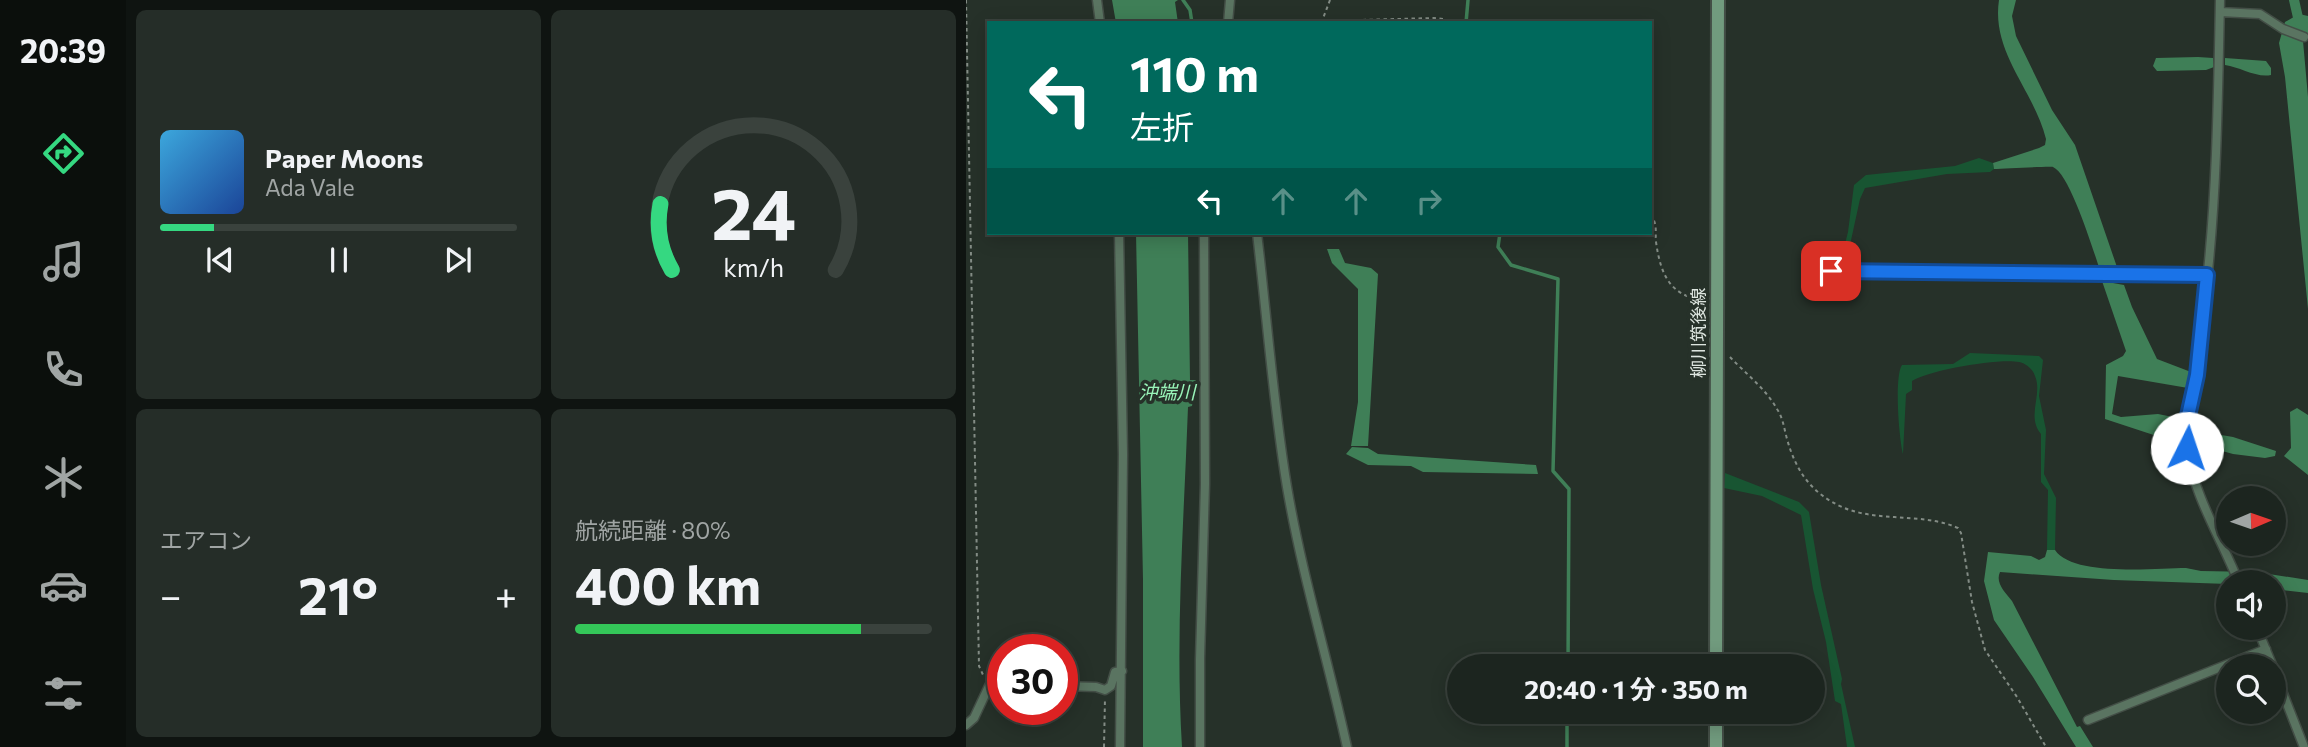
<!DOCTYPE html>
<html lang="ja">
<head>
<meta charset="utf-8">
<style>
	body { margin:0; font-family:Commissioner,"Noto Sans JP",sans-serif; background:#252d28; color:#f1f3f6; height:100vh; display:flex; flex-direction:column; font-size:26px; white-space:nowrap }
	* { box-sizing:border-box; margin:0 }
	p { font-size:23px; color:#a0a5a4 }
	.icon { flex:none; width:38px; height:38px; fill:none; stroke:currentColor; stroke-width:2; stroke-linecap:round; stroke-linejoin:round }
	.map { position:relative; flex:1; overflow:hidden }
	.side { display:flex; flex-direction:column; gap:10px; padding:10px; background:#0f1411; width:840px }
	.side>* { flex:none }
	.banner { position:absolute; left:21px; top:21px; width:665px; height:214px; border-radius:0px; box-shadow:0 4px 18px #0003,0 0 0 2px #3a423d; background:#00695c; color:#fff; overflow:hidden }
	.needle { width:46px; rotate:88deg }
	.controls { position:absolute; left:1250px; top:486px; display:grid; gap:14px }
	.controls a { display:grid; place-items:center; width:70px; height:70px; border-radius:50%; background:#1c251f; box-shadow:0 4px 18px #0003,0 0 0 2px #3a423d; font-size:35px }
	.speed { position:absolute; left:21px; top:634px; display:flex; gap:14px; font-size:35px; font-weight:700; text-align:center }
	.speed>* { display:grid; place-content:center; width:91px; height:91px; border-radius:50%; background:#1c251f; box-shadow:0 4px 18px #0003,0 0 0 2px #3a423d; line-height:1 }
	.speed .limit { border:10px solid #d22; background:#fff; color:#111 }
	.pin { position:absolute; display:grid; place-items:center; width:60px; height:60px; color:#fff; margin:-30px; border-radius:14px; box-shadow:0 4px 10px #0006 }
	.me { position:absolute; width:77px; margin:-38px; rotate:4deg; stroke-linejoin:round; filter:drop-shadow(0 0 5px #0008) }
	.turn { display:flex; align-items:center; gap:24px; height:147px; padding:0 28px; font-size:32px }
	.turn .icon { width:91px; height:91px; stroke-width:2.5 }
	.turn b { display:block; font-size:49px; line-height:60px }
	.lanes { display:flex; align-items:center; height:66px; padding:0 28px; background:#0003; justify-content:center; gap:35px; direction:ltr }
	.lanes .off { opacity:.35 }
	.big { font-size:52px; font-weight:700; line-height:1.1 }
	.side .card { flex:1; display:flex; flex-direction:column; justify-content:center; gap:10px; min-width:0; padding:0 24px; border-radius:10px; background:#252d28 }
	.side .dial { align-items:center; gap:0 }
	.dial svg { height:182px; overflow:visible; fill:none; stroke:#3a423d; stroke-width:7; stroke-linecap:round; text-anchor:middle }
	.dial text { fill:#f1f3f6; stroke:none }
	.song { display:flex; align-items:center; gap:21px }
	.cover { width:84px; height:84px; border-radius:10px; background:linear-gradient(135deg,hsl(200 70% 55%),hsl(220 70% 35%)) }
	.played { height:7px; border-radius:4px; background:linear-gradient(90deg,#35d881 15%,#3a423d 15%) }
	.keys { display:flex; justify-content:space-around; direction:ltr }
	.heat { display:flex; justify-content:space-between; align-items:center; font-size:38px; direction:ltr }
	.charge { height:10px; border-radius:5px; background:linear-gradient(90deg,#34c759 80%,#3a423d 0) }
	.side .tiles { flex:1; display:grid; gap:10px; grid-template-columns:repeat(2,1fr) }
	.trip { position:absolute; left:481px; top:654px; width:378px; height:70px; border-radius:35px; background:#1c251f; box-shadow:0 4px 18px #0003,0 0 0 2px #3a423d; font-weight:700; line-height:70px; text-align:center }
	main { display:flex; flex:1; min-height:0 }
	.dock { display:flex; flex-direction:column; width:126px; justify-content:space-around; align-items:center; background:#0b0f0c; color:#a0a5a4 }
	.dock .icon { width:49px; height:49px }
	.dock .current { color:#35d881 }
	.dock b { font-size:32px; color:#f1f3f6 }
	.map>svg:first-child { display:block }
	.green { fill:#185532 }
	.water { fill:#3f7f57 }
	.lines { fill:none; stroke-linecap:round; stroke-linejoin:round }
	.stream { stroke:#3f7f57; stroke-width:3.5 }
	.canal { stroke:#3f7f57; stroke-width:10 }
	.minor-casing { stroke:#434e46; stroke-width:11 }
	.secondary-casing { stroke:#434e46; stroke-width:16 }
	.path { stroke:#838c85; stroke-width:2; stroke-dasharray:3.5 3.5; stroke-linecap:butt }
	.minor { stroke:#5a7461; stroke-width:8 }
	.secondary { stroke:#719b7e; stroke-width:12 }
	.route-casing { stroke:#114b97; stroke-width:18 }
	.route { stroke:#1a73e8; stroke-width:12 }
	.labels { text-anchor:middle; stroke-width:7; stroke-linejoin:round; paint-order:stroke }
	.street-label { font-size:18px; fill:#dde5df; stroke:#263129 }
	.water-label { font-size:19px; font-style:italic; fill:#99f5b9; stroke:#263129 }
</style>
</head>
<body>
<main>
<nav class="dock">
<b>20:39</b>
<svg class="icon current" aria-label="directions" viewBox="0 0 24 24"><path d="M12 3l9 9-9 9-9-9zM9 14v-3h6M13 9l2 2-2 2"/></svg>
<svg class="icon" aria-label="music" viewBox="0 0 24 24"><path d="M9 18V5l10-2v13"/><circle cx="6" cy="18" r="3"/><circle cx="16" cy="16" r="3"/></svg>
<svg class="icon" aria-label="phone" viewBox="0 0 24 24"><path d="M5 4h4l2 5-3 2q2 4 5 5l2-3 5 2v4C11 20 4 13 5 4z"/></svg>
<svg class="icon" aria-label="climate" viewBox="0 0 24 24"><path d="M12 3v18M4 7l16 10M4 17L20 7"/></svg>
<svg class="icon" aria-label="car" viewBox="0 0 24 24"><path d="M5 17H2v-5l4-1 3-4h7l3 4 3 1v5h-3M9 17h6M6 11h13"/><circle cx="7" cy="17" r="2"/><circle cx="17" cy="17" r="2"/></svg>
<svg class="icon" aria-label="filters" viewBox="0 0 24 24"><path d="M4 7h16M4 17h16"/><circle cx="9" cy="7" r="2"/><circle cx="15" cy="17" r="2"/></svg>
</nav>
<section class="side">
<div class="tiles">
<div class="card">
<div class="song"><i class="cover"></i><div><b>Paper Moons</b><p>Ada Vale</p></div></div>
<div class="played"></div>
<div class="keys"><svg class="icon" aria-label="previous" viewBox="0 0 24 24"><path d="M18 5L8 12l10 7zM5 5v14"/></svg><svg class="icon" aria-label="pause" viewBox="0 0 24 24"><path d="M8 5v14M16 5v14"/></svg><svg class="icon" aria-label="next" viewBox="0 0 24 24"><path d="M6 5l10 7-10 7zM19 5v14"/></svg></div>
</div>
<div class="card dial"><svg viewBox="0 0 100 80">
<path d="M14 69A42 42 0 1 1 86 69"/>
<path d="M14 69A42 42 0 0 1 9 40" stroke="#35d881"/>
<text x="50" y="56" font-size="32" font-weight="700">24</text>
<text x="50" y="72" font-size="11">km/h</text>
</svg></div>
<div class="card"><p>エアコン</p>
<div class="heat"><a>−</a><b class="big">21°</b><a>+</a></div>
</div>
<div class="card"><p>航続距離 · 80%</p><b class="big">400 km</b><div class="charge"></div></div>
</div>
</section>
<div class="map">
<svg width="1342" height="747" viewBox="0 0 1342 747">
	<rect width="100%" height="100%" fill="#263129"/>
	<path class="green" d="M1013,158L1027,163L1028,169L1024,172L981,174L899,188L894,199L879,268H873L882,232L888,185L900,175L989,166Z
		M1004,353L1073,356L1077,360L1073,396L1080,430L1078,474L1090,498L1089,550H1081L1082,490L1075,482V434C1060,416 1077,395 1069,376C1067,369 1059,363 1053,362C1033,358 963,370 946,381V390L940,394L937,454C933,438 928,377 936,365L987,364Z
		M759,473L833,502L843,512L855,585L876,679L875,684L889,747H881L875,704L869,701L860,642L847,589L835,515L796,496L758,488Z"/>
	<path class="water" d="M146,0H212L209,2L212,23H150Z
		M1033,0H1050L1046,16L1050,36L1086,110L1109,145L1152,270H1134C1127,250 1104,174 1087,167C1083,166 1038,169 1028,169L1027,163L1073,148L1079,145L1080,139C1068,90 1025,53 1033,0Z
		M1333,14L1342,16V34L1337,33V41L1342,97V309L1319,77L1313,43L1319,22Z
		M1232,57L1247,58L1248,67L1240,70L1191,71L1187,66L1190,58Z
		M1259,58L1300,61L1305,68V75C1290,78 1274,67 1259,65Z
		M170,233H222L224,380H230L226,406L222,407C218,520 209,634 216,747H177V580Z
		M361,249H373L379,263L405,268L412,274L402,446H385L392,402V289L366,263Z
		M1136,281L1158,285L1166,307L1191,359L1225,372L1222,388L1152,376L1146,414L1155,417L1192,414L1217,419L1231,424L1238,432L1267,437L1310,451L1309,456L1299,458L1267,454L1231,444H1215L1139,419L1140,365L1157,356L1160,351Z
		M1331,408L1342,415V475L1318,456L1325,448L1324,412Z
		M386,447L402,448L412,454L570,465L572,474L457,472L445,466L402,465L380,454Z
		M1081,550H1089C1107,577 1190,568 1220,568L1235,571L1290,572L1342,580V593L1307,589V583L1262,584L1148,580L1034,572C1029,583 1039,592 1046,601L1111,727L1114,726L1127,747H1110L1067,677L1028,620L1018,581L1022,552L1065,556L1073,560L1079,557Z"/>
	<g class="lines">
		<path class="stream" d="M217,0L224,10L226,23
			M500,23L502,0
			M534,233L532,247L545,265L592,279L587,471L603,489L602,667
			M601,747V712"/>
		<path class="canal" d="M1328,0L1333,22L1337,25"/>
		<g class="minor-casing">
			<path id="minor" d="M131,0L134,23
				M1254,0C1252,94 1251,188 1241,281C1237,313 1236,345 1231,376C1227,400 1217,425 1221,450C1229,498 1255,538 1273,583
				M1254,12L1294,14L1317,29L1338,37
				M262,23L264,0
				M153,233L157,454L154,747
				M291,233C301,317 307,403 321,487C336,575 362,660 381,747
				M865,271L1241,275
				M1291,628L1307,667
				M1307,668L1338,747
				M96,686L130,687L139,690L145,686L149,672L156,671
				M1122,720L1300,649
				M0,725L8,718L23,686H37
				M234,747V659L239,484L238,233"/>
		</g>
		<g class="secondary-casing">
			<path id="secondary" d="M750,667L752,0
				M750,747V712"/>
		</g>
		<path class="path" d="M0,0L13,666L18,677
			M364,0L356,21L468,18L478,19V23
			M684,215C692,223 689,231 690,242C695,276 704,296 740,301
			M764,357C779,373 800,389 811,409C817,418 818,428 821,439C830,471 845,493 876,507C913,523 956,512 992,528L995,533L1006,602L1019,650L1051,697L1080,747
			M138,747L139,698"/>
		<use href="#minor" class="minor"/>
		<use href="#secondary" class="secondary"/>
	</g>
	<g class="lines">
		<g class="route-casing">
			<path id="route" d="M865,271L1241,275L1231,375L1222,416L1221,448"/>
		</g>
		<use href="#route" class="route"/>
	</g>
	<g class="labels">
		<g class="street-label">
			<text transform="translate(733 333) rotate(-90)" y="6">柳川筑後線</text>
		</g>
		<g class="water-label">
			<text x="201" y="399">沖端川</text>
		</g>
	</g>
</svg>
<div class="controls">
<a><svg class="needle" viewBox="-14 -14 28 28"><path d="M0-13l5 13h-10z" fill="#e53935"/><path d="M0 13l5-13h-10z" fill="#a0a5a4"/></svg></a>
<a><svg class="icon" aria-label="sound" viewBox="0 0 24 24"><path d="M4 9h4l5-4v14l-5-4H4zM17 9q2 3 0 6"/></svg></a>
<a><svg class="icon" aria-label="search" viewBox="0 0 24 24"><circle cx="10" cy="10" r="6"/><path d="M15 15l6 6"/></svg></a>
</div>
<div class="speed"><div class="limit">30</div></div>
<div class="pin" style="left:865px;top:271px;background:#d93025"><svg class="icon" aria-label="arrive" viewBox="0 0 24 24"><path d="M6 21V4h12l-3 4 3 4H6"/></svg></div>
<svg class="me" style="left:1221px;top:448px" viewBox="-20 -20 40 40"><circle r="19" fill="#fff"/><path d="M0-13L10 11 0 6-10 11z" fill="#1a73e8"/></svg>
<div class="trip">20:40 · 1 分 · 350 m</div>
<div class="banner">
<div class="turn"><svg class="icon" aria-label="left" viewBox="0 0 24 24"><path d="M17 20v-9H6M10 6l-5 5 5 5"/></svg><div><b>110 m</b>左折</div></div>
<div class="lanes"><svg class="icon" aria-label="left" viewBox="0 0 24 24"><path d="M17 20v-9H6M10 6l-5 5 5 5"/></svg><svg class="icon off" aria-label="ahead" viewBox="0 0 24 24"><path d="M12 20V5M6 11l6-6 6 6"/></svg><svg class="icon off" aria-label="ahead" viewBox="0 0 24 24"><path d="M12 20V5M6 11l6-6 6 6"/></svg><svg class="icon off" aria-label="right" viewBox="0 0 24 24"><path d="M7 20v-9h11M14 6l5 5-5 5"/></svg></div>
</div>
</div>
</main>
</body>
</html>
